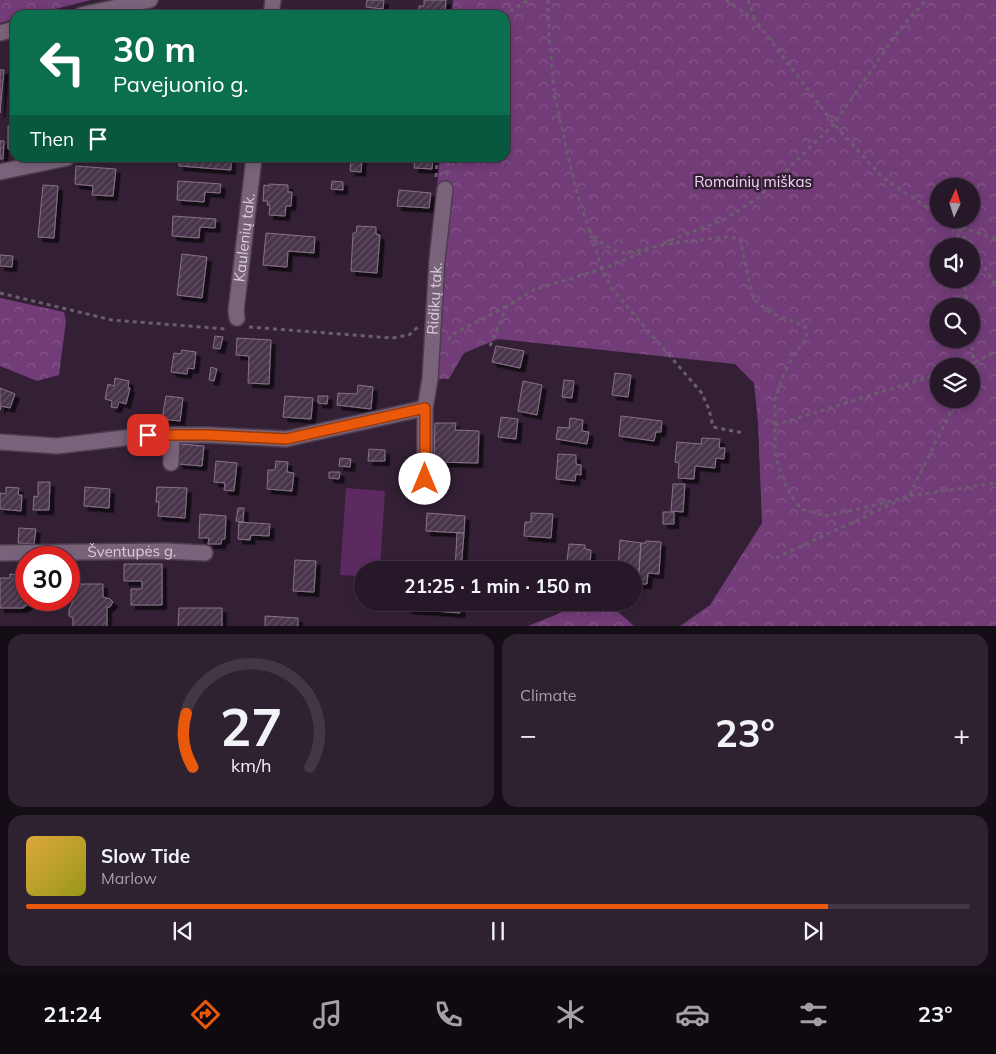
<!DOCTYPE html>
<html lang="en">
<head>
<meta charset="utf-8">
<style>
	body { margin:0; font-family:Mulish,sans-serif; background:#2e2130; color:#f1f3f6; height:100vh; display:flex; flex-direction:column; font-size:19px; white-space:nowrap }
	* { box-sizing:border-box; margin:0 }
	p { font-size:16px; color:#a4a0a8 }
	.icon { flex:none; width:28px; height:28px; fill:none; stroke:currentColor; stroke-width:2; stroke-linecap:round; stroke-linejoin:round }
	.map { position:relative; height:626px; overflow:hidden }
	.side { display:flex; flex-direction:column; gap:8px; padding:8px; background:#150d16; flex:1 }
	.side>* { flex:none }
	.guide { position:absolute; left:10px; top:10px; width:500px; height:152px; border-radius:15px; box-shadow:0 2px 8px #0003,0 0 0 1px #423745; background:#0b6e4f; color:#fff; overflow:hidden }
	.needle { width:32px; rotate:4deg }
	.fabs { position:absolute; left:930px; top:178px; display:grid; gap:10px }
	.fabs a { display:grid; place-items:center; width:50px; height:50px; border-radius:50%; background:#261828; box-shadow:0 2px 8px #0003,0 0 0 1px #423745; font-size:25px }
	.speed { position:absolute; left:15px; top:546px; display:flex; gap:10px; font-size:25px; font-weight:700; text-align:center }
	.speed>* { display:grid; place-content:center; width:65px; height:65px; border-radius:50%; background:#261828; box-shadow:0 2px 8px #0003,0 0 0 1px #423745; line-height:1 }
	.speed .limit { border:8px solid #d22; background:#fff; color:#111 }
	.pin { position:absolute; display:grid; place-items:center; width:42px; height:42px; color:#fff; margin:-21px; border-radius:10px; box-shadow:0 2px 8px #0006 }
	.me { position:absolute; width:55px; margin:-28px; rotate:0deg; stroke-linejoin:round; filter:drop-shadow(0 0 4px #0008) }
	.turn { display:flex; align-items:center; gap:18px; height:105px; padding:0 20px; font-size:22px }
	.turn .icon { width:65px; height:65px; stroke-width:2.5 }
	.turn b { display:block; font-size:35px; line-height:42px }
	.then { display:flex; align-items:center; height:48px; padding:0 20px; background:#0003; gap:10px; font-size:19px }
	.big { font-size:38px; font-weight:700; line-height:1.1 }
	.side .widget { flex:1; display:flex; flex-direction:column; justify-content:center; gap:8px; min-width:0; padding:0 18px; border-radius:15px; background:#2e2130 }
	.side .dial { align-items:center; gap:0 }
	.dial svg { height:130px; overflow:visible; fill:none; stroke:#423745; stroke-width:7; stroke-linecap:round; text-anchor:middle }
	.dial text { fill:#f1f3f6; stroke:none }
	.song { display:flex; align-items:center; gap:15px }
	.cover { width:60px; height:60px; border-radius:8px; background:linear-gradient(135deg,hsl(40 70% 55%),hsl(60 70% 35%)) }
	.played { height:5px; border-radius:2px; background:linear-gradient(90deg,#ea580c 85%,#423745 85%) }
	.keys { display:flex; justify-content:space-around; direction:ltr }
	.heat { display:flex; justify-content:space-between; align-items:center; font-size:28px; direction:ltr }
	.side .tiles { flex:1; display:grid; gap:8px; grid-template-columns:1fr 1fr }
	.widget:last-child { grid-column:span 2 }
	.trip { position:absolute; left:354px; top:561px; width:288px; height:50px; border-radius:25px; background:#261828; box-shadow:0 2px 8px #0003,0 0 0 1px #423745; font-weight:700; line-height:50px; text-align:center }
	.dock { display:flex; height:80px; justify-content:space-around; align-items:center; background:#0f0a10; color:#a4a0a8 }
	.dock .icon { width:35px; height:35px }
	.dock .active { color:#ea580c }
	.dock b { font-size:22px; color:#f1f3f6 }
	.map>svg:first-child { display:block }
	.green { fill:#5c2961 }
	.forest { fill:url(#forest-crowns); fill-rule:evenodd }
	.building { fill:url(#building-hatch); stroke:#88728a; filter:url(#shadow) }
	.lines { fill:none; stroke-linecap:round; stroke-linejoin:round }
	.minor-casing { stroke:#4c3c4e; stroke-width:18 }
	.path { stroke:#6d5c6f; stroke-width:3; stroke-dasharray:4 4; stroke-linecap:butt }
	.minor { stroke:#79637b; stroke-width:15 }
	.route-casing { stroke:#983908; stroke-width:12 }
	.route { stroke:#ea580c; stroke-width:9 }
	.labels { text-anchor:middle; stroke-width:5; stroke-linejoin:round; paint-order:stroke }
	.park-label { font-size:15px; fill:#f4d4f6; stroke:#332035 }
	.street-label { font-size:15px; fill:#dacddb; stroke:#332035 }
</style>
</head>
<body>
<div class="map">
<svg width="996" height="627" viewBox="0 0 996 627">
	<defs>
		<pattern id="forest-crowns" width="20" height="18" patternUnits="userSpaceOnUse" patternTransform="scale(1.25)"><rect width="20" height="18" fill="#723c78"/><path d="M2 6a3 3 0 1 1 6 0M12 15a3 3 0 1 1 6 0" fill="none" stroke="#86578b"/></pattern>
		<pattern id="building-hatch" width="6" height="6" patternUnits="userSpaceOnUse" patternTransform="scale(1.25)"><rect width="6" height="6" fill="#48354a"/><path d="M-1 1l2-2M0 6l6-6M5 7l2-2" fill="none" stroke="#625164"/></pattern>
		<filter id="shadow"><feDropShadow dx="4.5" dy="4.5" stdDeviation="0" flood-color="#0009"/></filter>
	</defs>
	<rect width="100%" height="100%" fill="#332035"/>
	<path class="green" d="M346,488L385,491L380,570H362V576L340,575Z"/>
	<path class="forest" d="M0,0H91L31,15H15V19L0,23Z
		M453,0H996V626H680L710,605L762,523L758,422L754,383L735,364L498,339L464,353L449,379H430L437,260V188L440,158H505V15H452ZM939,186H971V219H939ZM939,246H971V279H939ZM939,306H971V339H939ZM939,366H971V399H939Z
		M0,298L64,312L66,321L59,375L37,381L0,366Z
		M593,606L617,611L634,626H528L565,611Z"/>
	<path class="building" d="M367,0H384L383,9L366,7Z
		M424,0H446L445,15H419V6H424Z
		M0,70H4L0,113Z
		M8,126H15V149H8Z
		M0,141H4L3,159H0Z
		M179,158H231V170L179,166Z
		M351,158H362L361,172L350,171Z
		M415,158H433L432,169L414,168Z
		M76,166L116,169L113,196L92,195L93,186L75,184Z
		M178,181L221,184L220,193L205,192L204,202L177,200Z
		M332,181L343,182V190L331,189Z
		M269,184L288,185V192H292L291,206H286L285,216L269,215L270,205H267L268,201H263L264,185L269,186Z
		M43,185L58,186L54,238L38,237Z
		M399,190L431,193L429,208L397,206Z
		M173,216L216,219L215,228L200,227L199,238L172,236Z
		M357,226L376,227V234L380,235L377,273L351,271L353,233H356Z
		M266,233L315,237L314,253L288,251L287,267L263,265Z
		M182,254L207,257L202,298L177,295Z
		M0,255L13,256L12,267L0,266Z
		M215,336L223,337L220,349L213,348Z
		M237,338L271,340L269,384L248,383L249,356L236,355Z
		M496,346L524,351L520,368L492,362Z
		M182,350L196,352L194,369L188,368L187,374L171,372L174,353L181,354Z
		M211,367L217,369L214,381L209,380Z
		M615,373L631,375L628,397L612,395Z
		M115,378L129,381L128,388H130L126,404L119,402L117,408L111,407L112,401L105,399L108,384L114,386Z
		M564,380L574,381L572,398L562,397Z
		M523,381L542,385L537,415L518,411Z
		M358,385L373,387L371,409L337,405L338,393L357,394Z
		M0,388L15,394L10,408L1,406L0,410Z
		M166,396L183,398L180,421L162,419Z
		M285,396L313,398L311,419L283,417Z
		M318,396H328L327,404L318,403Z
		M621,416L662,421L661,432H656L654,441L619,436Z
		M501,417L518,419L516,439L498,437Z
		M570,418L583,420L582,431L589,432L587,444L556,439L558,427L569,428Z
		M435,423H456L455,430L479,431L478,463L434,462Z
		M702,438L720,439L719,448H725L724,459L716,458L715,468L695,466L694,479L678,478L679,463L675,462L677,442L701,444Z
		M180,444L204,446L202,466L178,464Z
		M369,449L385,450V461H368Z
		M558,454L576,455V464L581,465V475L576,474L575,481L556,479Z
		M340,458L351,459L350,467L339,466Z
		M216,461L237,463L234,491L224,490L225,483L214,482Z
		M276,461L288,462L287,472L294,473L292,491L267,489L268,470H275Z
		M329,472H340L339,479L329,478Z
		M38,482H50L49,510H33L34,496L38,497Z
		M673,484H685L683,512L671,511Z
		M6,487L19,488L18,495H22L21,511L0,509V493L6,494Z
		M85,487L110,489L109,508L84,506Z
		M157,487L187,488L185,518L158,516L159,502H156Z
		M238,508H244L243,522L236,521Z
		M663,512H674V524H663Z
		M427,513L465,516L464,533L426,531Z
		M531,513L553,514L551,538L524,536L525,522H531Z
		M200,514L226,516L225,539H222L221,544H208L209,538H199Z
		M239,522L270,524L269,536L251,535L250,540L238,539Z
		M19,528L36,529L34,544L18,543Z
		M457,533H464L461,570H455Z
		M620,540L641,543L638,584L632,583V570H618Z
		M646,541L661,542L659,574L648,573L647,584H638L641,543H646Z
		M569,544L585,545V549L591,550L590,566L601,567V570H566Z
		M295,560L316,561L314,592L293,591Z
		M124,564H162V605H131V589H142V581H124Z
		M10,574L20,575V591L26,593V600H30V603L23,608H0V578H10Z
		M72,584H103V597L110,599L113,602L110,607H107V627H73V618L69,616V609L72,604Z
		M408,602H461L460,613L407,609Z
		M179,608H222V627H178Z
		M265,616L298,618V627H265Z"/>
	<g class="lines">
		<g class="minor-casing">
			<g id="minor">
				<path d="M81,15L150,0"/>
				<path d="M271,15L273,0"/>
				<path d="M0,33L15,29"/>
				<path d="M0,172L67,158"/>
				<path id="s1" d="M237,318L236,311L254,158"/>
				<path id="s2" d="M425,408L430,379L437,260L445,189"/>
				<path d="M0,442L57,446L149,435H209L286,439L425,408V479"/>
				<path d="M171,463L172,435"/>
				<path id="s3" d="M0,553L165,551L205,553"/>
			</g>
		</g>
		<path class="path" d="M548,0L549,35L555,97L575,186L602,269L612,289L701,392L709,409L713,427L743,433
			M726,0L756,21L834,124L882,177L928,208L939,213
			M748,0L755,20
			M503,15L529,0
			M447,174L449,158
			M436,177L437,158
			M948,219L957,226L996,239
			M589,230L598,240L613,250L625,253L674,243L726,237L740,239L753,299L771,313L805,326L807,338L794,355L783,376L775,400V456L788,491L801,509L825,516L875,505L909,496L957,399
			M663,243L725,219L758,198L834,124L900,29L926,0
			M959,246L957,226L970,246
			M971,247L996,285
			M964,279L967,306
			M0,293L112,320L226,329
			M249,327L392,338L409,335L419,326
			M448,340L453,334L507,306
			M490,346L507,306L534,290L602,269L650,249
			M963,366L974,363L971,339
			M971,369L974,363L996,351
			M775,425L939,374
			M910,496L996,483
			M776,558L900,500"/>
		<use href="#minor" class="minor"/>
	</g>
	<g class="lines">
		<g class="route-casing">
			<path id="route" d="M148,435H209L286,439L425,408V479"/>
		</g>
		<use href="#route" class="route"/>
	</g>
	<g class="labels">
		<g class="park-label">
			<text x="753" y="187">Romainių miškas</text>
		</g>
		<g class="street-label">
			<text dy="5" stroke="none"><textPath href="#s1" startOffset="81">Kaulenių tak.</textPath></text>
			<text dy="5" stroke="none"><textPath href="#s2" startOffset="110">Ridikų tak.</textPath></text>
			<text dy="5" stroke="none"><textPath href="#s3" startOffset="132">Šventupės g.</textPath></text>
		</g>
	</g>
</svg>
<div class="fabs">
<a><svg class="needle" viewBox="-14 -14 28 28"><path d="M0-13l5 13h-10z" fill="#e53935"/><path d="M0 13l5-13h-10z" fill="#a4a0a8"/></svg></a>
<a><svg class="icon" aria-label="sound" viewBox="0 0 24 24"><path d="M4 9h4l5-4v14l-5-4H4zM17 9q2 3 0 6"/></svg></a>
<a><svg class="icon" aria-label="search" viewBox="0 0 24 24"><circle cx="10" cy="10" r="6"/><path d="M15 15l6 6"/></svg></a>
<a><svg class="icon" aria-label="layers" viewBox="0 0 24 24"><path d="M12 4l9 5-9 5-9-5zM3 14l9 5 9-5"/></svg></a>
</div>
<div class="speed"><div class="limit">30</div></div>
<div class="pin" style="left:148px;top:435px;background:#d93025"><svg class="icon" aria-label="arrive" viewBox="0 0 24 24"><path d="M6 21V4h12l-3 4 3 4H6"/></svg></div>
<svg class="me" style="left:425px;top:479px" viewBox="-20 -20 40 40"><circle r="19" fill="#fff"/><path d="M0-13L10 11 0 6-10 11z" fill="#ea580c"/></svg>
<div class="trip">21:25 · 1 min · 150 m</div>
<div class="guide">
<div class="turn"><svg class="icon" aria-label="left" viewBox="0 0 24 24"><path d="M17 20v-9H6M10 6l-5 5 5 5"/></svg><div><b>30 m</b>Pavejuonio g.</div></div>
<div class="then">Then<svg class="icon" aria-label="arrive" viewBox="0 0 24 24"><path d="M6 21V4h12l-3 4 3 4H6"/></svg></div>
</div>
</div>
<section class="side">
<div class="tiles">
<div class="widget dial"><svg viewBox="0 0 100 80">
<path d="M14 69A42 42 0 1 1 86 69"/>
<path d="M14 69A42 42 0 0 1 10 36" stroke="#ea580c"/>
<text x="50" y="56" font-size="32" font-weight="700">27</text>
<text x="50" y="72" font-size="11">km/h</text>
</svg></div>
<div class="widget"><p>Climate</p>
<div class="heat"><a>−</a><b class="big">23°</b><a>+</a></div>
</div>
<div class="widget">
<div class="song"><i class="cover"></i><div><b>Slow Tide</b><p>Marlow</p></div></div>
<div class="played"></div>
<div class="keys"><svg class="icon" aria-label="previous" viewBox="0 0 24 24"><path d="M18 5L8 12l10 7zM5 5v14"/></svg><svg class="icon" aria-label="pause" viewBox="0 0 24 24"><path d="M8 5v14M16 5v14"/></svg><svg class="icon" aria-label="next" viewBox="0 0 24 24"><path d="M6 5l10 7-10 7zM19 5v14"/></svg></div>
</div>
</div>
</section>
<nav class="dock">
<b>21:24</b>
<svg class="icon active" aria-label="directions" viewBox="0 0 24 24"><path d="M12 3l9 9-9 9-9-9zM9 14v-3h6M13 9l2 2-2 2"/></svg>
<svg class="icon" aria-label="music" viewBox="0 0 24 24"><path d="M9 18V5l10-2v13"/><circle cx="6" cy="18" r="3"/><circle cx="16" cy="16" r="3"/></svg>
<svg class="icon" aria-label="phone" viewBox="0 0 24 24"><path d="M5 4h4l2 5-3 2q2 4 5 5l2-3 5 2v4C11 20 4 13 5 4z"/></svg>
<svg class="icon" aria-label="climate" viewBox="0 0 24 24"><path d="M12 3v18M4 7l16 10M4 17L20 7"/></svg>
<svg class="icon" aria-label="car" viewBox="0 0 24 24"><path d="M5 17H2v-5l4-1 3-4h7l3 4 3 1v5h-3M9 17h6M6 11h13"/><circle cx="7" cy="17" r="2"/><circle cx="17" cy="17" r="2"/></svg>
<svg class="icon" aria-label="filters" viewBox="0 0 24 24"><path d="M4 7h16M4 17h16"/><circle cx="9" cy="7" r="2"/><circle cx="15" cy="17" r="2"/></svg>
<b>23°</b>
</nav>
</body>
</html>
